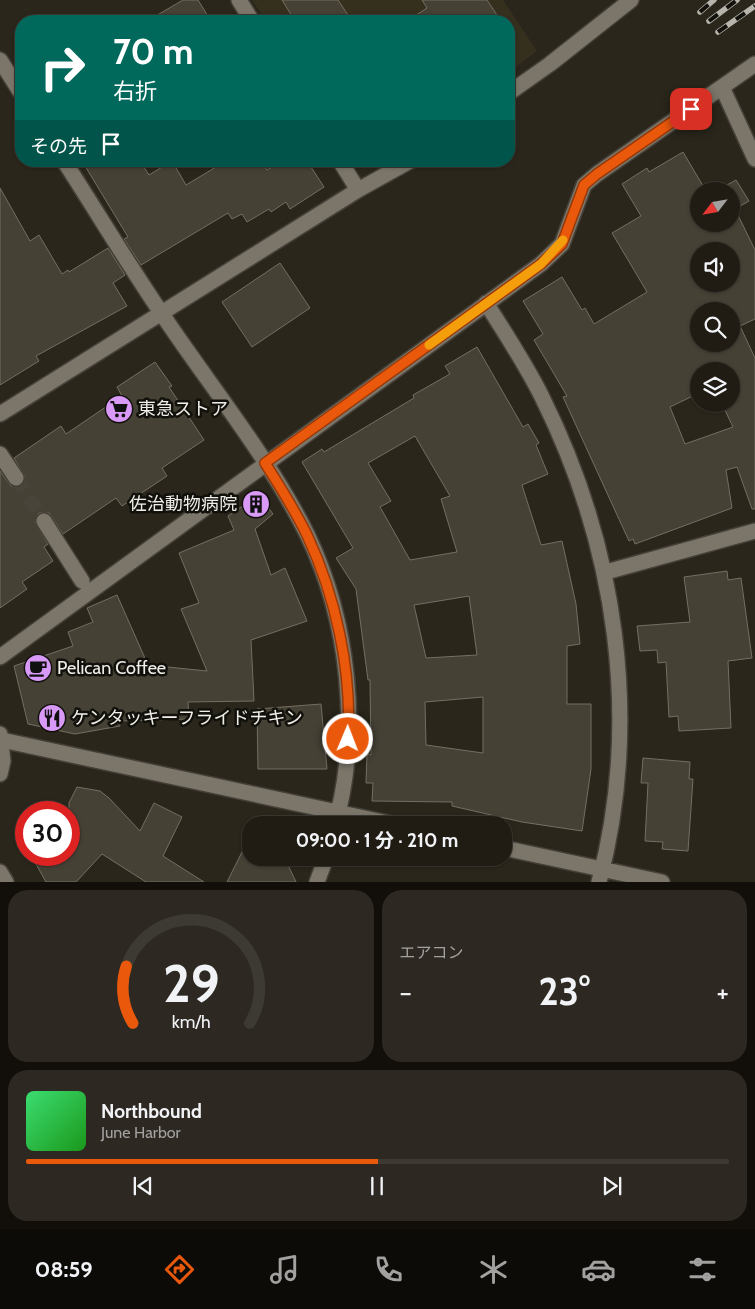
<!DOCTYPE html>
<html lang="ja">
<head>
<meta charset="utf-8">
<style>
	body { margin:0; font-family:Cabin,"Noto Sans JP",sans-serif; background:#2d2922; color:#f1f3f6; height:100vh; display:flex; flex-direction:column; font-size:19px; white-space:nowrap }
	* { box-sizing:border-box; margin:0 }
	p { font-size:16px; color:#a2a1a0 }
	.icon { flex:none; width:28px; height:28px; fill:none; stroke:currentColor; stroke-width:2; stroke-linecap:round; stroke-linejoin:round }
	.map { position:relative; height:882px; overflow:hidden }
	.side { display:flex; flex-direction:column; gap:8px; padding:8px; background:#120f0b; flex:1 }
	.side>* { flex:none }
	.hud { position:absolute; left:15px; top:15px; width:500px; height:152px; border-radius:20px; box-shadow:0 1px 4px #0004,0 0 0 1px #3d3a34; background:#00695c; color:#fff; overflow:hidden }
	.needle { width:32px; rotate:239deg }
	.tools { position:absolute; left:690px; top:182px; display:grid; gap:10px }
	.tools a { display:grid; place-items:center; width:50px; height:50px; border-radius:50%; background:#201c14; box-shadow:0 1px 4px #0004,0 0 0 1px #3d3a34; font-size:25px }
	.speed { position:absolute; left:15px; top:801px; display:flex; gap:10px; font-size:25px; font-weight:700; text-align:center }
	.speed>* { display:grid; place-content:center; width:65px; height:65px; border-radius:50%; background:#201c14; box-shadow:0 1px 4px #0004,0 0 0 1px #3d3a34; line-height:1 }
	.speed .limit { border:8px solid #d22; background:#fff; color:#111 }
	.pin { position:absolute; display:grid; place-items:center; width:42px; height:42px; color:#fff; margin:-21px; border-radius:10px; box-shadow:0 2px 8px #0006 }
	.me { position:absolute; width:55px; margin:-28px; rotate:1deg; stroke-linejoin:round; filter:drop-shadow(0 0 4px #0008) }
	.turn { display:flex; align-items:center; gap:18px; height:105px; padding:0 15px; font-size:22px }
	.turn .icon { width:65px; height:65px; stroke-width:2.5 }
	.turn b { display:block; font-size:35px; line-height:42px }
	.then { display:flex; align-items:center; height:48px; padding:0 15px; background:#0003; gap:10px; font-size:19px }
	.big { font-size:38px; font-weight:700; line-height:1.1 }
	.side .widget { flex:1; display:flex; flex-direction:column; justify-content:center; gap:8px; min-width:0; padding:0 18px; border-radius:20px; background:#2d2922 }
	.side .dial { align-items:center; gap:0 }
	.dial svg { height:130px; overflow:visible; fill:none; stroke:#3d3a34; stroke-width:7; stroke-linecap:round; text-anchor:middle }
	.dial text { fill:#f1f3f6; stroke:none }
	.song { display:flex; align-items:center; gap:15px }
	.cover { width:60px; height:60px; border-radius:8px; background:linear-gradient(135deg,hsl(140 70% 55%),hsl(120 70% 35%)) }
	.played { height:5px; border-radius:2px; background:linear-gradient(90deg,#ea580c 50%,#3d3a34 50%) }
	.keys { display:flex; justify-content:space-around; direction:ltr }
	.heat { display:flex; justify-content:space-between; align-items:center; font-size:28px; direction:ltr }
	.side .tiles { flex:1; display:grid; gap:8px; grid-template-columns:1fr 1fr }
	.widget:last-child { grid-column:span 2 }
	.trip { position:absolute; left:242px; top:816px; width:270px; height:50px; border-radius:20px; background:#201c14; box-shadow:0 1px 4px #0004,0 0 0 1px #3d3a34; font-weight:700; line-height:50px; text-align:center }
	.tabs { display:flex; height:80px; justify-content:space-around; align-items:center; background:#0d0b08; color:#a2a1a0 }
	.tabs .icon { width:35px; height:35px }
	.tabs .current { color:#ea580c }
	.tabs b { font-size:22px; color:#f1f3f6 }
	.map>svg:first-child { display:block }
	.built { fill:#352f1e }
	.building { fill:#454135; stroke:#746f62; fill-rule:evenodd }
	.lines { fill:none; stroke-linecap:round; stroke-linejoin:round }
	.minor-tunnel { stroke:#48443a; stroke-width:15; stroke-dasharray:15 8; stroke-linecap:butt }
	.minor-casing { stroke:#444038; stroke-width:18 }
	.minor { stroke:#7b7669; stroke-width:15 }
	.rail-casing { stroke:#b6b4ac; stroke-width:5.5 }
	.rail { stroke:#11100b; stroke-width:4; stroke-dasharray:11; stroke-linecap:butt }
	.route-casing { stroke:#983908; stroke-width:12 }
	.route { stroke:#ea580c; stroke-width:9 }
	.slow { stroke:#f59e0b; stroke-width:9 }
	.labels { text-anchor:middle; stroke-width:5; stroke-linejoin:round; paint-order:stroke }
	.poi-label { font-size:18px; fill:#f0eee7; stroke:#11100b; text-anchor:start }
</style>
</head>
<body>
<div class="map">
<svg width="755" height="882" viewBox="0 0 755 882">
	<rect width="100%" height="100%" fill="#2a261b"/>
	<path class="built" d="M252,0H503L537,51L509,72V21H266Z
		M355,161H384L377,166H358Z"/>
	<path class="building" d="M183,0H198L211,21H147Z
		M282,0H338L352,21H295Z
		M422,0H487L501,21H407L427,8Z
		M683,152L706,191H699V224H731V191H716L736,180L749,201L735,209L755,250V319L740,326L755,358V509H752L737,467L726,470L732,508L635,544L633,539L629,541L563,397L567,396L534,340L543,334L523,301L562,277L582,310L585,308L594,324L647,292L612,233L641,216L622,184L647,168L649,172ZM699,251H731V284H699ZM699,311H731V344H699ZM699,371H731V404H722L733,427L685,444L670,407L699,393Z
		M82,161H140L149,175L172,161L186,185L226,161H261L267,170L281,161H307L324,187L290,209L286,202L271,212L269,209L247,222L242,214L232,219L228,213L141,265L124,239L128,237Z
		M0,188L30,241L39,235L62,274L68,270L69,272L108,248L125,275L113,283L127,306L36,356L39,361L0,385Z
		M280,263L310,308L252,347L222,302Z
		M477,347L523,427L528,424L539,443L536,445L548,474L522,485L541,545L562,541L576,604L580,644L567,646V704H591V769L582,831L522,822L452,806V802L372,801L373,783H366L367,754L371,755L370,680H368L356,589L336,558L353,548L302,462L322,449L324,452L414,398L413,395L450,374L445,366ZM415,436L450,496L441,499L457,552L410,560L380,507L391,501L368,463ZM469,596L477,655L426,658L414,605ZM483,697V753L426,745L425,702Z
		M155,362L172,386L169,387L204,440L162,468L167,476L122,506L116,498L63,534L49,513H39L35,522L48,544L44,547L53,561L22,582L27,589L0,608V471L11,486L22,485L25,477L14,458L61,426L66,434L122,396L117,387Z
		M259,495L273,514L255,529L271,575L285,568L307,621L251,640L254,701L188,702L189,719L119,721L120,726L75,734L28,724L14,666L73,646L68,632L93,622L87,608L117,595L148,665L207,671L181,609L199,603L179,553L234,530L228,516Z
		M727,571L728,580L741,578L752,658L728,661L731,728L679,731L678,716L669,717L666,662L658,663L657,650L640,651L637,626L690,622L684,577Z
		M321,704L327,769H258L257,709Z
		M643,758L690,762L689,779H693L688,851L662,849L663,842L645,841L648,783H641Z
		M77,787L100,791L109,798L140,831L154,803L182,817L163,856L204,882H146L102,854L76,882H46L31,855H69V803Z
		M251,834V858H290L288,865L296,882H227Z"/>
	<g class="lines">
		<path class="minor-tunnel" d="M16,478L44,521"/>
		<g class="minor-casing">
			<path id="minor" d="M239,0L252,21
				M0,60L21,93
				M722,87L755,159
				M509,93L550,64L631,0
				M64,161C97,212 128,264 162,314C210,386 268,456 307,534C349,621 361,732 335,825
				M340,161L358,190
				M486,303C506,334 526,365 542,397C616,546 642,719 599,882
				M0,414L358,190L410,161
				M0,454L16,478
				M44,521L82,581
				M606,572L755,531
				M0,657L541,264L562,244L584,185L597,174L755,64
				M0,734L3,761L0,774
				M2,740L397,825
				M504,848L662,882
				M0,872L6,882
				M317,882L326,858"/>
		</g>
		<use href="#minor" class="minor"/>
		<g class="rail-casing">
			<path id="rail" d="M700,12L714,0
				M709,21L737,0
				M718,32L755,6"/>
		</g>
		<use href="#rail" class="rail"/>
	</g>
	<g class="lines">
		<g class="route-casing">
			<path id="route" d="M348,739C352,671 336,597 307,535C295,510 280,487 265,463L541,264L562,244L584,185L597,174L691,109"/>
		</g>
		<use href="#route" class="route"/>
		<path class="slow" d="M429,345L541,264L563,240"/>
	</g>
	<defs>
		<g id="supermarket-disc" transform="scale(1.4375)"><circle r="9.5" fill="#d99af7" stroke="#11100b"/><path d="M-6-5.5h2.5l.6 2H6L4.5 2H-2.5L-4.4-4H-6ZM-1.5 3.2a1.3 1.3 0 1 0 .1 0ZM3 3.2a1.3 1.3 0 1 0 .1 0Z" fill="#111"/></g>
		<g id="building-disc" transform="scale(1.4375)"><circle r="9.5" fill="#d99af7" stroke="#11100b"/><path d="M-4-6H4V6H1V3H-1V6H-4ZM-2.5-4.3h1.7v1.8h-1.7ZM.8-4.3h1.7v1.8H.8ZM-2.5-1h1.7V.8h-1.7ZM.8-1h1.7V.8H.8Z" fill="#111"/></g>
		<g id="cafe-disc" transform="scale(1.4375)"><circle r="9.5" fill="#d99af7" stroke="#11100b"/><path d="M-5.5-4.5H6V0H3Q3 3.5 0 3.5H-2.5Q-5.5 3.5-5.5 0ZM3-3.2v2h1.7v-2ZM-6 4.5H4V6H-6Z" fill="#111"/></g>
		<g id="restaurant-disc" transform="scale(1.4375)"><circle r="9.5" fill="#d99af7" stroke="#11100b"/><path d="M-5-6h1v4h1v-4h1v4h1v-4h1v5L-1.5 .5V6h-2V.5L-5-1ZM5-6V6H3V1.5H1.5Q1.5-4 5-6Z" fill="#111"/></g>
	</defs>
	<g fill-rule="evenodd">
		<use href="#supermarket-disc" x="119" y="409"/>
		<use href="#building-disc" x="256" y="504"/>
		<use href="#cafe-disc" x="38" y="668"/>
		<use href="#restaurant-disc" x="52" y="718"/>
	</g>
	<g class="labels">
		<g class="poi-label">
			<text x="138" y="415">東急ストア</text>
			<text x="237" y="510" text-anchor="end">佐治動物病院</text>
			<text x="57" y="674">Pelican Coffee</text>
			<text x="71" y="724">ケンタッキーフライドチキン</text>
		</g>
	</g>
</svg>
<div class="tools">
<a><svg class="needle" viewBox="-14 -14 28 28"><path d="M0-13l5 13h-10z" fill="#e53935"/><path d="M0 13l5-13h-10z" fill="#a2a1a0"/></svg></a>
<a><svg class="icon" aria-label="sound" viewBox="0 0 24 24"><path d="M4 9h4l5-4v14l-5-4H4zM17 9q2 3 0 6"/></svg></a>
<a><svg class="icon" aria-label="search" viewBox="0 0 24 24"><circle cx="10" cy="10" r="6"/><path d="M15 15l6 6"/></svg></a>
<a><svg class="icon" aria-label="layers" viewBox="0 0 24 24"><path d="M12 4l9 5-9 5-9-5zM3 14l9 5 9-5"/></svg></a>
</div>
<div class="speed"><div class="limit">30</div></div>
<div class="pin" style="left:691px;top:109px;background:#d93025"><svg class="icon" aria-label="arrive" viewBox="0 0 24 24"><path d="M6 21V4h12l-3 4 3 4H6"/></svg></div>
<svg class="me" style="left:348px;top:739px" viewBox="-20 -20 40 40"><circle r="17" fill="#ea580c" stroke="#fff" stroke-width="3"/><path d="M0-11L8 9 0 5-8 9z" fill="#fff"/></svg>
<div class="trip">09:00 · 1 分 · 210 m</div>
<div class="hud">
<div class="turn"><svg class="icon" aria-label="right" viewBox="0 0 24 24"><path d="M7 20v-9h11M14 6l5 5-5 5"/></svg><div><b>70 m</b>右折</div></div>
<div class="then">その先<svg class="icon" aria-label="arrive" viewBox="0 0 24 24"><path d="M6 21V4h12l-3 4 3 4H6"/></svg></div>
</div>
</div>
<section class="side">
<div class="tiles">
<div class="widget dial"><svg viewBox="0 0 100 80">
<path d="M14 69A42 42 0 1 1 86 69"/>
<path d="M14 69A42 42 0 0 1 10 34" stroke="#ea580c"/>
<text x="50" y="56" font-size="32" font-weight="700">29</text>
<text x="50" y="72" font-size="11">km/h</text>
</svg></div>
<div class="widget"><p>エアコン</p>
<div class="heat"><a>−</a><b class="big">23°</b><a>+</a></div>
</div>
<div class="widget">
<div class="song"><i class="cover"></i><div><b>Northbound</b><p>June Harbor</p></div></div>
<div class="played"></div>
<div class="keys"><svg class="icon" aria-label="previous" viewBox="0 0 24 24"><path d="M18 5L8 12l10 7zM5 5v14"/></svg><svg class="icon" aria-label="pause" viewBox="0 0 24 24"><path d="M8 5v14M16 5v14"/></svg><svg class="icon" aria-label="next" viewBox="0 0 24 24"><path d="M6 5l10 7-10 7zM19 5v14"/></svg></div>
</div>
</div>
</section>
<nav class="tabs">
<b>08:59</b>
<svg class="icon current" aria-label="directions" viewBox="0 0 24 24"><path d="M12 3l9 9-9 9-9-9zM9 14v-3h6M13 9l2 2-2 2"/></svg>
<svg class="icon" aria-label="music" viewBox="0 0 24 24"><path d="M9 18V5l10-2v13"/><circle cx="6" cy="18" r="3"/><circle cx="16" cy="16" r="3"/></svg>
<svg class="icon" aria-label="phone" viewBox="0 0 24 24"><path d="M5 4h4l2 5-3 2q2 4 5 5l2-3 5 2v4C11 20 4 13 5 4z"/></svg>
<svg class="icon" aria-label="climate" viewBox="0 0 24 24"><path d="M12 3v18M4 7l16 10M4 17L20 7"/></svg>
<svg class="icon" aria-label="car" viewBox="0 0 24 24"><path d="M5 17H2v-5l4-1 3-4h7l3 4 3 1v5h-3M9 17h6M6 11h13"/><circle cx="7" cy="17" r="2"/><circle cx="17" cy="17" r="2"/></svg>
<svg class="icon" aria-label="filters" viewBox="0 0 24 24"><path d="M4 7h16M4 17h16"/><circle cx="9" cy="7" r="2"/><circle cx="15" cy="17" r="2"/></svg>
</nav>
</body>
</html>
